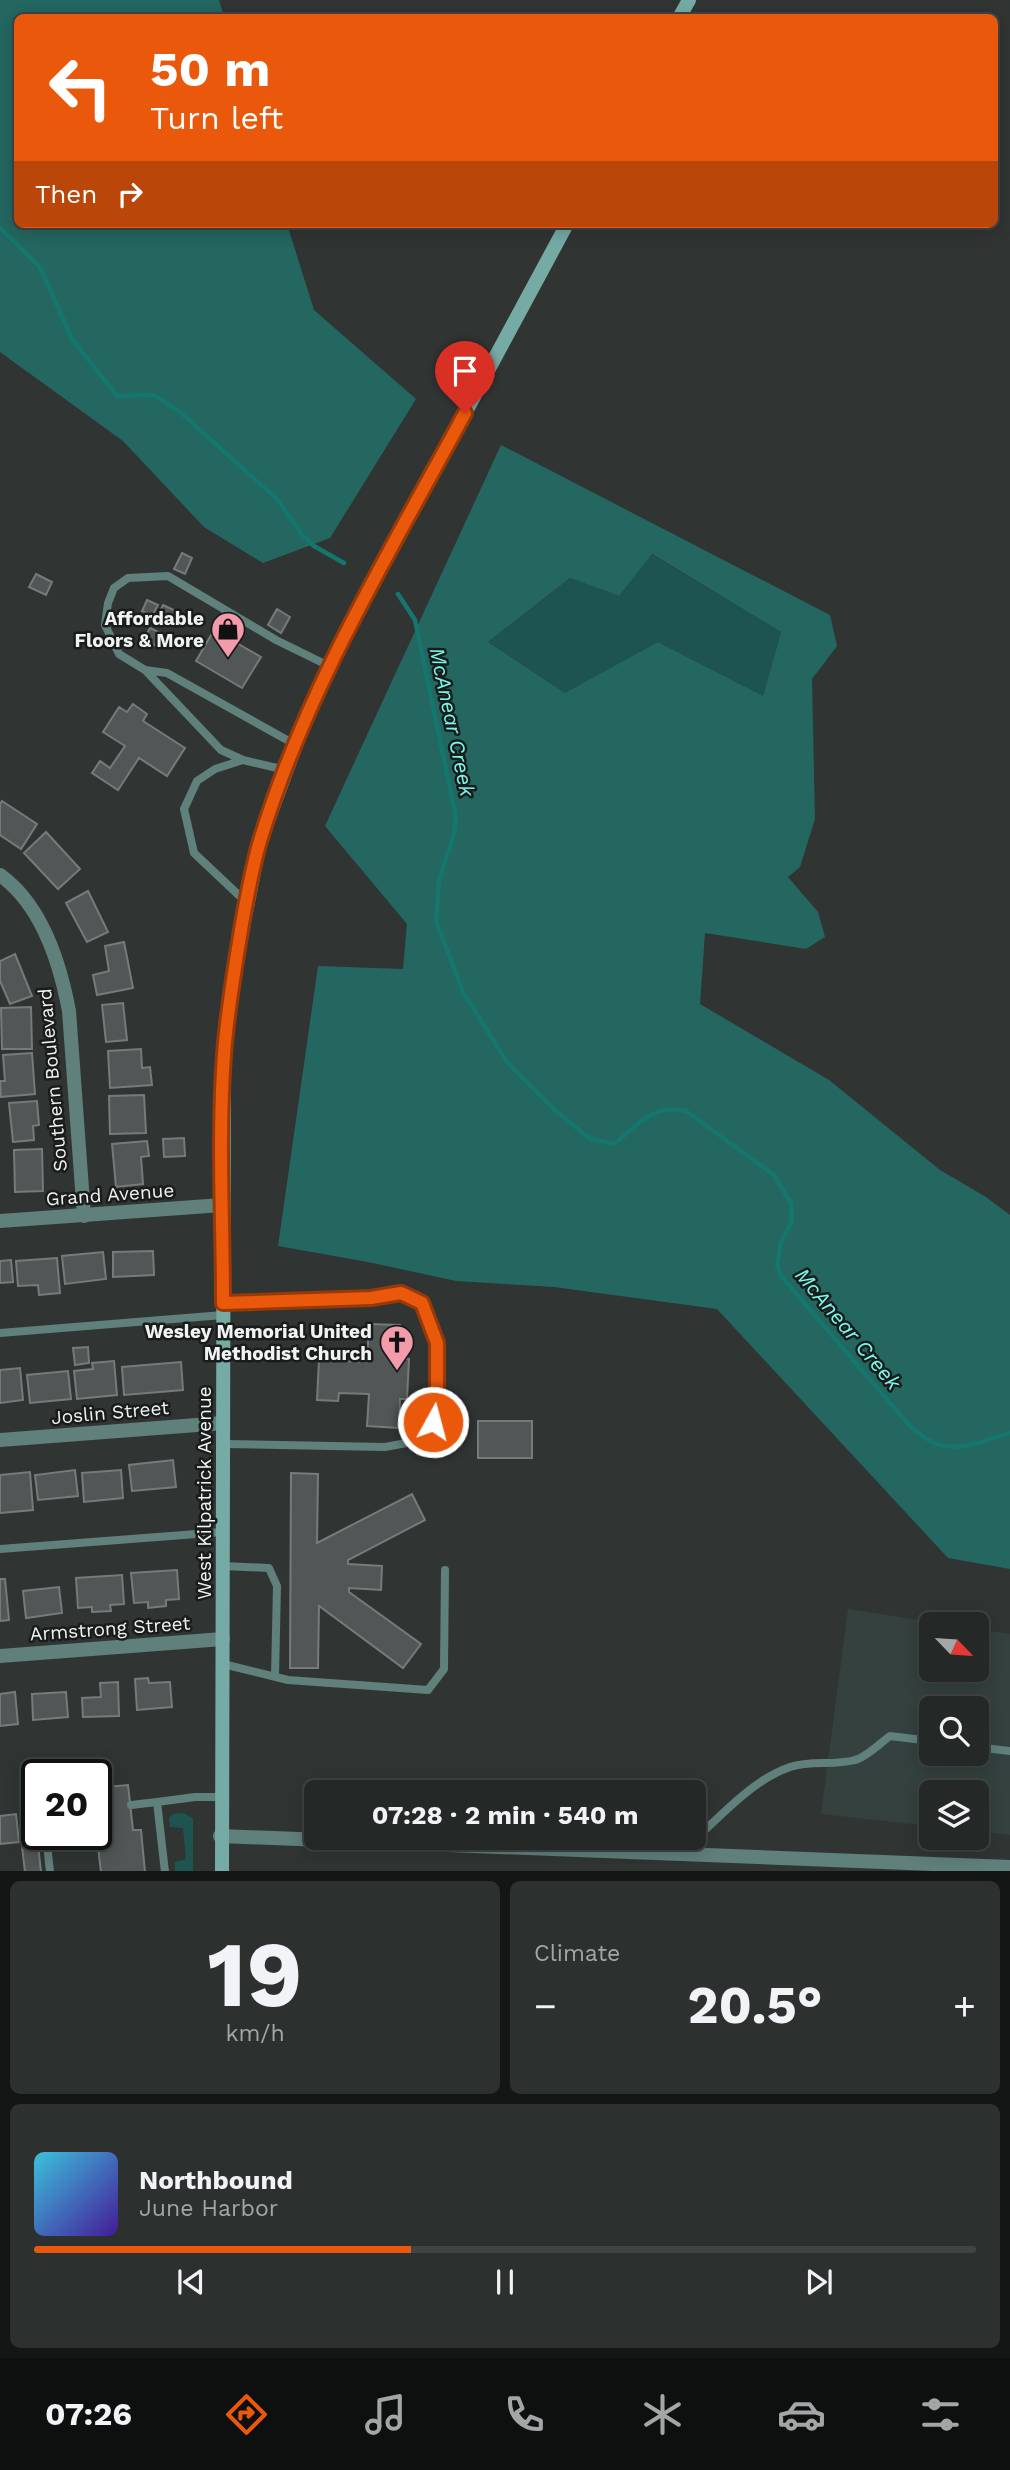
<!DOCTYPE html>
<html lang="en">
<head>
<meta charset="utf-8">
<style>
	body { margin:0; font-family:"Work Sans",sans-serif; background:#2c302f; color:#f1f3f6; height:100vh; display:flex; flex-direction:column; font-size:26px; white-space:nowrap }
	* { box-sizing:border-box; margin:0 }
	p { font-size:23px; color:#a3a6a7 }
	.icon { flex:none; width:38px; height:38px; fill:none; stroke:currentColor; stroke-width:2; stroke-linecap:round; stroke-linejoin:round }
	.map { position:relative; height:1871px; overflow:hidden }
	.sheet { display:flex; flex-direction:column; gap:10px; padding:10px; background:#141615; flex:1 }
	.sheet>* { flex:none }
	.guide { position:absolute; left:14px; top:14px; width:984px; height:214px; border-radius:10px; box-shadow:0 4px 18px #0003,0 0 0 2px #414444; background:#ea580c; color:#fff; overflow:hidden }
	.needle { width:46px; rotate:115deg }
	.buttons { position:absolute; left:919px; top:1612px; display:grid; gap:14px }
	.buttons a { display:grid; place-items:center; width:70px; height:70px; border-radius:10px; background:#242827; box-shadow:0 4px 18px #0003,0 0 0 2px #414444; font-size:35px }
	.speed { position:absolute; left:21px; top:1759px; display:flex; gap:14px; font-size:35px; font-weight:700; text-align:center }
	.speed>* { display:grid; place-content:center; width:91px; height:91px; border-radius:50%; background:#242827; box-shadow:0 4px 18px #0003,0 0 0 2px #414444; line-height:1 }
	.speed .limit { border:4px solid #111; border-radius:10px; background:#fff; color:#111 }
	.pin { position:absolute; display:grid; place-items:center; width:60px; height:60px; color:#fff; margin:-72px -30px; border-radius:50% 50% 50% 0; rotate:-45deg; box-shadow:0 0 7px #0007 }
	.pin .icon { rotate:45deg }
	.me { position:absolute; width:77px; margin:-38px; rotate:7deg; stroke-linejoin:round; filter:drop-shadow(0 0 5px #0008) }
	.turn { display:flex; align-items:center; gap:24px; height:147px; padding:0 21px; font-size:32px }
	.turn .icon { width:91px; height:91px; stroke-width:2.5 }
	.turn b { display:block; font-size:49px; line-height:60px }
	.then { display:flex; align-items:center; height:66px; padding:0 21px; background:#0003; gap:14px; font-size:26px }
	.big { font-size:52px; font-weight:700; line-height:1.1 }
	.sheet .tile { flex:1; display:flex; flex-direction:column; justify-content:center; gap:10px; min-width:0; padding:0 24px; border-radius:10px; background:#2c302f }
	.sheet .dial { align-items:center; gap:0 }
	.dial b { font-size:91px; line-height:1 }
	.song { display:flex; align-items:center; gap:21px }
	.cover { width:84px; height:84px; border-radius:10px; background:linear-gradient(135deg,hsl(190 70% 55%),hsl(260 70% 35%)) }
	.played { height:7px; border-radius:4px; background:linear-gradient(90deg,#ea580c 40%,#414444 40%) }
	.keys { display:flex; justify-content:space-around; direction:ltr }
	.heat { display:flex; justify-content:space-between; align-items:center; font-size:38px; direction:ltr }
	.sheet .tiles { flex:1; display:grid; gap:10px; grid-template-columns:1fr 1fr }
	.tile:last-child { grid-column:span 2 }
	.trip { position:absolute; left:304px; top:1780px; width:402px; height:70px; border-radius:10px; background:#242827; box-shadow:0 4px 18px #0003,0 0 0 2px #414444; font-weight:700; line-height:70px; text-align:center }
	.dock { display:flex; height:112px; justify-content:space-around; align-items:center; background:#0e1010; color:#a3a6a7 }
	.dock .icon { width:49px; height:49px }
	.dock .current { color:#ea580c }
	.dock b { font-size:32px; color:#f1f3f6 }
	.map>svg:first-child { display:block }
	.built { fill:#34413f; fill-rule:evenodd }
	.green { fill:#1e544f }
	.forest { fill:#246660; fill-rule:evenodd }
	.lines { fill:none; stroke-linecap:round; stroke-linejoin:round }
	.stream { stroke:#15766e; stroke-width:4.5 }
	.building { fill:#515656; stroke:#757b7a; stroke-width:2 }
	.service { stroke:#60807c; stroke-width:8 }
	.minor { stroke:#60807c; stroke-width:14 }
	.secondary { stroke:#76aba5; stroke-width:14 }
	.route-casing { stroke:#983908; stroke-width:18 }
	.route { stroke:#ea580c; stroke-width:12 }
	.labels { text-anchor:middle; stroke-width:5; stroke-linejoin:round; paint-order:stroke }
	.poi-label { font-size:19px; font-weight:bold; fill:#f0f3f3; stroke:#191c1b; text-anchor:end }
	.street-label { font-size:19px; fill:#f0f3f3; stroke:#191c1b }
	.water-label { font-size:21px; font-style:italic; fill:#7af7eb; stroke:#191c1b }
</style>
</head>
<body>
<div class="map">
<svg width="1010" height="1872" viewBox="0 0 1010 1872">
	<rect width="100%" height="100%" fill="#303534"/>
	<path class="built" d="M848,1609L945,1624H931V1670H976L977,1629L1010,1634V1835L977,1831L976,1792H931V1826L821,1814ZM931,1708H976V1754H931Z"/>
	<path class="green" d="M651,554L781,632L763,696L658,642L566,694L488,642L570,578L619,596Z
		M183,1813L193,1818V1871H175V1862L186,1859L183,1828L170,1827L169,1818L173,1814Z"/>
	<path class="forest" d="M0,0H219L224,17L18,18V224H287L314,310L416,399L330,538L263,563L204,527L123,441L0,352Z
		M501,445L830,615L837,646L812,679L815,819L800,867L788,877L818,912L825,937L806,949L705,933L700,1004L829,1080L940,1170L986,1197L1010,1215V1569L948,1558L717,1309L554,1287L456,1281L368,1262L278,1246L318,966L403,969L407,924L325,826ZM652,554L781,632L763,696L658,642L565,693L488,642L570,578L619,596Z"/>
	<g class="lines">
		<path class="stream" d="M0,228L40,267L72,339L117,396L154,395L181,413L278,500L302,535L314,546L344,563
			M398,594L415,620L456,817L454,834L439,880L436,921L463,992L507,1062L556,1111L590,1139L615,1144C637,1124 654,1104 686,1111L774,1175L791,1203L792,1221L781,1242L777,1266L782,1277L909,1425C916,1431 924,1438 932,1442C957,1454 986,1440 1010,1433"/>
	</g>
	<path class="building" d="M182,553L192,558L185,574L174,569Z
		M36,574L52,582L46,595L29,587Z
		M147,600L158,605L152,616L142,611Z
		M163,605L178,612L173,625L157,617Z
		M277,609L290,617L281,633L268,625Z
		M150,628L165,635L158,647L144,639Z
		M214,630L261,657L242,688L196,661Z
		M133,704L147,714L143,721L185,748L167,776L139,758L118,790L92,773L100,761L110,768L125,746L103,732L119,707L127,712Z
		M2,801L37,824L21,849L0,835V804Z
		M46,832L80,869L58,889L24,853Z
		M88,891L108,932L87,942L66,903Z
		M124,942L133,988L97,995L93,975L109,971L105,946Z
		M15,954L32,996L10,1004L0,981V961Z
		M123,1003L127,1040L106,1042L102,1005Z
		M31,1007L32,1049H2L1,1008Z
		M141,1049L142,1068L150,1067L152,1085L110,1088L108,1051Z
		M32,1053L35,1094L1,1097L0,1081H5L3,1055Z
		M144,1095L146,1133L110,1134L109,1096Z
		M37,1101L39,1125L33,1126L34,1140L13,1142L9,1103Z
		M184,1138L185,1156L164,1157L163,1139Z
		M147,1141L149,1156L141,1157L143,1184L116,1187L112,1144Z
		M42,1149L43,1191L15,1192L14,1150Z
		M153,1251L154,1275L113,1277V1252Z
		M103,1252L106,1279L65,1284L62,1256Z
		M57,1258L60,1293L39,1295L38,1285L18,1286L16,1261Z
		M11,1260L13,1282L0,1283V1261Z
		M369,1324L400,1325L398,1358L409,1359L407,1399H400L399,1428L367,1426L369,1394L339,1393L338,1401L317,1400L319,1360L367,1362Z
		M88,1347L89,1363L75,1365L73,1348Z
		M114,1361L117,1395L77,1399L74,1371L93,1369L92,1363Z
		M181,1362L183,1390L124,1395L122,1367Z
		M20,1368L23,1400L0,1403V1370Z
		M68,1371L71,1399L30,1403L27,1375Z
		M478,1421H532V1458H478Z
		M173,1460L176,1487L132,1491L129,1465Z
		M75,1470L78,1496L38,1500L35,1475Z
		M121,1470L123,1498L84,1502L82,1473Z
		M30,1472L33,1510L0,1513V1475Z
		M291,1473L318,1474L317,1543L412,1494L425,1520L348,1560V1564L382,1566L381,1590L349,1588V1592L421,1644L403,1668L319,1606L318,1668H290Z
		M177,1570L179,1599L166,1600V1606L148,1608V1602L134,1603L131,1573Z
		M122,1575L124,1604L110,1605L111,1611L92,1612V1607L78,1608L76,1578Z
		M0,1579H5L9,1620L0,1621Z
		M59,1587L62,1613L26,1618L23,1591Z
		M148,1678L149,1683L170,1682L172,1707L137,1710L135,1679Z
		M118,1682L119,1716L83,1717L82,1698L101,1697L100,1683Z
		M15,1692L18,1724L0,1726V1694Z
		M66,1692L68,1717L33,1720L32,1694Z
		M128,1785L133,1830H141L145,1872H101L96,1830V1788Z
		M16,1814L19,1842L0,1844V1816Z
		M37,1836L41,1872H25L21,1838Z"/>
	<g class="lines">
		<path class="service" d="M145,670L221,750L243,760L286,770
			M296,745L167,673L145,670L119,654L105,625L108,603L114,588L128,578L168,576L276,640L329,666
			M243,760L215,769L197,781L184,809L194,853L246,902
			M223,1303L371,1298L401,1293L422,1303L437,1343V1405L428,1439L385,1447L223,1444
			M0,1333L223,1315
			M0,1549L223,1532
			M223,1566L269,1568L277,1586L275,1676
			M223,1664L288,1680L428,1690L444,1669L445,1570
			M976,1747L1010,1751
			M131,1805L157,1802
			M46,1834L50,1872
			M690,1855L691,1843C720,1817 752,1780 790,1767C811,1760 834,1766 855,1760C867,1757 880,1743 890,1736L931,1741
			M165,1872L157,1802L195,1797H223"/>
		<path class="minor" d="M0,875C42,905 60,963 69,1011L84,1216
			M0,1221L222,1205
			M0,1440L223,1423
			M0,1656L223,1639
			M220,1836L1010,1867"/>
		<path class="secondary" d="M679,18L689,0
			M222,1872L224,1055L234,972L260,842L309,710L329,666L567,224"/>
	</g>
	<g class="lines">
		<g class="route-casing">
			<path id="route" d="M433,1422L437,1405V1343L422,1303L401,1293L371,1298L223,1303C223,1221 218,1137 224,1055C227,1011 235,967 242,924C247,896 252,868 260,841C306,689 390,552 465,413"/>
		</g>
		<use href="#route" class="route"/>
	</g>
	<defs>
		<g id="shop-pin" transform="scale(1.75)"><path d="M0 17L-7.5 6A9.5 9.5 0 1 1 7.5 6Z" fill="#f39aab" stroke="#191c1b"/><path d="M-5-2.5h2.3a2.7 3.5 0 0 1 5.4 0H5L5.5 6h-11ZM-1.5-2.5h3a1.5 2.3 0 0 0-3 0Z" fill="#111"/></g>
		<g id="church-pin" transform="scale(1.75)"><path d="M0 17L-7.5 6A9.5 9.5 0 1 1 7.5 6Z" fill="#f39aab" stroke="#191c1b"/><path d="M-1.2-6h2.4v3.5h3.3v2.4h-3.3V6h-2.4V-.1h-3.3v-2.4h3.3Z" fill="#111"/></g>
	</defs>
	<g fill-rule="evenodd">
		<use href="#shop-pin" x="228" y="629"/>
		<use href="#church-pin" x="397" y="1342"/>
	</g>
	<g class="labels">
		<g class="poi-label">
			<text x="204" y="625">Affordable<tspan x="204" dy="22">Floors &amp; More</tspan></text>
			<text x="372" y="1338">Wesley Memorial United<tspan x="372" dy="22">Methodist Church</tspan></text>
		</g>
		<g class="street-label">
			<text transform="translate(52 1080) rotate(-95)" y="7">Southern Boulevard</text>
			<text transform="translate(110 1194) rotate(-4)" y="7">Grand Avenue</text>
			<text transform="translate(110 1412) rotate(-5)" y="7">Joslin Street</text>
			<text transform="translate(204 1493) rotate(-90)" y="7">West Kilpatrick Avenue</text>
			<text transform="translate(110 1628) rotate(-4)" y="7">Armstrong Street</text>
		</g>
		<g class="water-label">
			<text transform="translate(452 722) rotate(78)" y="7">McAnear Creek</text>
			<text transform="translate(848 1329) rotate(50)" y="7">McAnear Creek</text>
		</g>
	</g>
</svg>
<div class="buttons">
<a><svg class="needle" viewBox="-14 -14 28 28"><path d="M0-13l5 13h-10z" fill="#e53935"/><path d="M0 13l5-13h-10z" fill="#a3a6a7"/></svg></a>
<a><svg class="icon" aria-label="search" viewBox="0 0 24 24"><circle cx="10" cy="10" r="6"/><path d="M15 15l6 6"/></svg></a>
<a><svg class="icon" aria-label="layers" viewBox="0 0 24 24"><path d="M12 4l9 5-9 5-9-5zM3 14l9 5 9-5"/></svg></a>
</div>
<div class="speed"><div class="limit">20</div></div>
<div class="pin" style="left:465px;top:413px;background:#d93025"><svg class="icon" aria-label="arrive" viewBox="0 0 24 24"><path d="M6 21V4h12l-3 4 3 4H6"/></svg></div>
<svg class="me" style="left:433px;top:1422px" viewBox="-20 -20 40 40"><circle r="17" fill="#ea580c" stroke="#fff" stroke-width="3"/><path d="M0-11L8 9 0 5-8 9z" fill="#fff"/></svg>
<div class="trip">07:28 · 2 min · 540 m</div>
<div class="guide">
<div class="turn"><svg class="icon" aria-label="left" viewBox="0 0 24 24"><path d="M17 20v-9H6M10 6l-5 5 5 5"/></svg><div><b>50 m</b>Turn left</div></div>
<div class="then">Then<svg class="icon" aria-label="right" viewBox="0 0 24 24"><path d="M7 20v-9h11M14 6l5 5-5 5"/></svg></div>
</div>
</div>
<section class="sheet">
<div class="tiles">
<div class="tile dial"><b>19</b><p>km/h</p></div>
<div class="tile"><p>Climate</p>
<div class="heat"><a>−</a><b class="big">20.5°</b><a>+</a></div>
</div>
<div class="tile">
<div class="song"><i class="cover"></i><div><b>Northbound</b><p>June Harbor</p></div></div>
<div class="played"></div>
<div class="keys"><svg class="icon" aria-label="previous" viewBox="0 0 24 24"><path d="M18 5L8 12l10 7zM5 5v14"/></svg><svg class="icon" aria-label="pause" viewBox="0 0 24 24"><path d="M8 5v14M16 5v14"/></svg><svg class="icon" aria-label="next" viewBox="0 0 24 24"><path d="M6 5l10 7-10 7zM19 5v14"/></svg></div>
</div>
</div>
</section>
<nav class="dock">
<b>07:26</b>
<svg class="icon current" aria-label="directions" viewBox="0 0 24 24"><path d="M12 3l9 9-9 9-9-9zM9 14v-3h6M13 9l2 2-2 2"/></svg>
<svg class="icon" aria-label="music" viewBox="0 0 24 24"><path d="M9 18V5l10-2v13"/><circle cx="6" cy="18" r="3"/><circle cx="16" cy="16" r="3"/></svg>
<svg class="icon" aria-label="phone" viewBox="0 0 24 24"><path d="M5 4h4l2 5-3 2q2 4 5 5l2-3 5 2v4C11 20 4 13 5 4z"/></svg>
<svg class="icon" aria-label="climate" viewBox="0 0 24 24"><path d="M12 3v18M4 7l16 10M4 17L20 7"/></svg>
<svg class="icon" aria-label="car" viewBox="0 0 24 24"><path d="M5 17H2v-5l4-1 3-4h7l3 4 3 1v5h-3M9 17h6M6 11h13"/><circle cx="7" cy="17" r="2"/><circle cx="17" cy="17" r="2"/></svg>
<svg class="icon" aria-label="filters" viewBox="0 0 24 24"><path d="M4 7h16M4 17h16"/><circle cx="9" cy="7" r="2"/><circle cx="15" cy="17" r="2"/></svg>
</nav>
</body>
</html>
